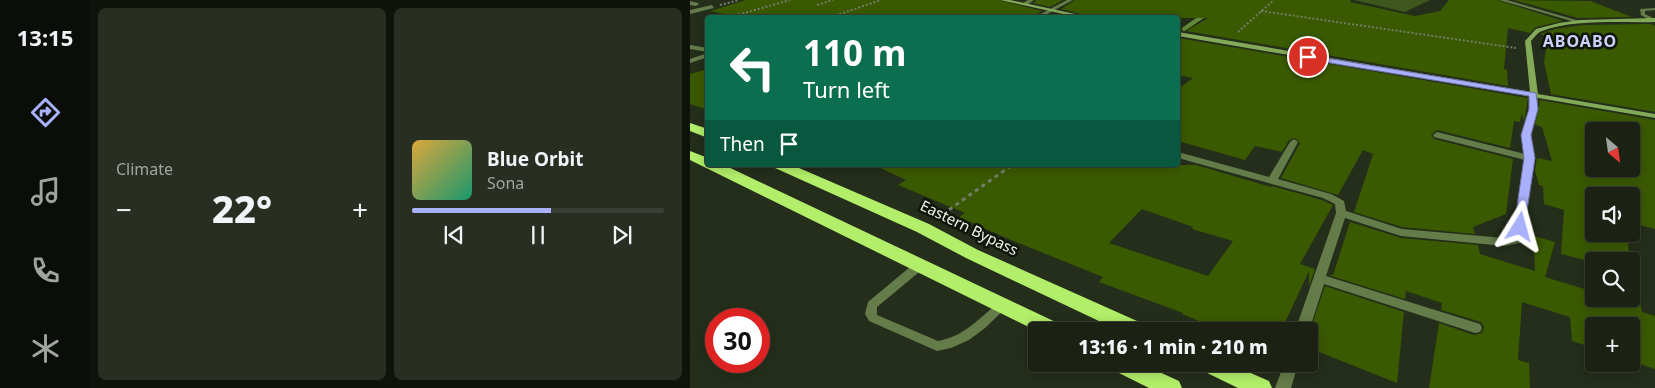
<!DOCTYPE html>
<html lang="en">
<head>
<meta charset="utf-8">
<style>
	body { margin:0; font-family:"Noto Sans",sans-serif; background:#282f22; color:#f1f3f6; height:100vh; display:flex; flex-direction:column; font-size:19px; white-space:nowrap }
	* { box-sizing:border-box; margin:0 }
	p { font-size:16px; color:#a0a4a0 }
	.icon { flex:none; width:28px; height:28px; fill:none; stroke:currentColor; stroke-width:2; stroke-linecap:round; stroke-linejoin:round }
	.map { position:relative; flex:1; overflow:hidden }
	.panel { display:flex; flex-direction:column; gap:8px; padding:8px; background:#0f130b; width:600px }
	.panel>* { flex:none }
	.top-card { position:absolute; left:15px; top:15px; width:475px; height:152px; border-radius:5px; box-shadow:0 2px 12px #0003,0 0 0 1px #393f34; background:#0b6e4f; color:#fff; overflow:hidden }
	.needle { width:32px; rotate:151deg }
	.fabs { position:absolute; left:895px; top:122px; display:grid; gap:10px }
	.fabs a { display:grid; place-items:center; width:55px; height:55px; border-radius:5px; background:#1b2214; box-shadow:0 2px 12px #0003,0 0 0 1px #393f34; font-size:25px }
	.speed { position:absolute; left:15px; top:308px; display:flex; gap:10px; font-size:25px; font-weight:700; text-align:center }
	.speed>* { display:grid; place-content:center; width:65px; height:65px; border-radius:50%; background:#1b2214; box-shadow:0 2px 12px #0003,0 0 0 1px #393f34; line-height:1 }
	.speed .limit { border:8px solid #d22; background:#fff; color:#111 }
	.pin { position:absolute; display:grid; place-items:center; width:42px; height:42px; color:#fff; margin:-21px; border:2px solid #fff; border-radius:50%; box-shadow:0 1px 5px #0007 }
	.me { position:absolute; width:55px; margin:-28px; rotate:8deg; stroke-linejoin:round; filter:drop-shadow(0 0 4px #0008) }
	.turn { display:flex; align-items:center; gap:18px; height:105px; padding:0 15px; font-size:22px }
	.turn .icon { width:65px; height:65px; stroke-width:2.5 }
	.turn b { display:block; font-size:35px; line-height:42px }
	.then { display:flex; align-items:center; height:48px; padding:0 15px; background:#0003; gap:10px; font-size:19px }
	.big { font-size:38px; font-weight:800; line-height:1.1 }
	.panel .card { flex:1; display:flex; flex-direction:column; justify-content:center; gap:8px; min-width:0; padding:0 18px; border-radius:8px; background:#282f22 }
	.song { display:flex; align-items:center; gap:15px }
	.cover { width:60px; height:60px; border-radius:8px; background:linear-gradient(135deg,hsl(40 70% 55%),hsl(160 70% 35%)) }
	.played { height:5px; border-radius:2px; background:linear-gradient(90deg,#a9b0fc 55%,#393f34 55%) }
	.keys { display:flex; justify-content:space-around; direction:ltr }
	.heat { display:flex; justify-content:space-between; align-items:center; font-size:28px; direction:ltr }
	.panel .tiles { flex:1; display:grid; gap:8px; grid-template-columns:repeat(2,1fr) }
	.trip { position:absolute; left:338px; top:322px; width:290px; height:50px; border-radius:5px; background:#1b2214; box-shadow:0 2px 12px #0003,0 0 0 1px #393f34; font-weight:800; line-height:50px; text-align:center }
	main { display:flex; flex:1; min-height:0 }
	.tabs { display:flex; flex-direction:column; width:90px; justify-content:space-around; align-items:center; background:#0b0e08; color:#a0a4a0 }
	.tabs .icon { width:35px; height:35px }
	.tabs .selected { color:#a9b0fc }
	.tabs b { font-size:22px; color:#f1f3f6 }
	.map>svg:first-child { display:block }
	.green { fill:#3d571c }
	.lines { fill:none; stroke-linecap:round; stroke-linejoin:round }
	.stream { stroke:#65893b; stroke-width:4 }
	.building { fill:#3a5a00; fill-rule:evenodd }
	.path-far1 { stroke:#747d6c; stroke-width:2; stroke-dasharray:2 2; stroke-linecap:butt }
	.path { stroke:#747d6c; stroke-width:3; stroke-dasharray:4 4; stroke-linecap:butt }
	.lane { fill:#647c4a; fill-rule:evenodd }
	.street { fill:#647c4a; fill-rule:evenodd }
	.secondary { fill:#83aa58; fill-rule:evenodd }
	.highway { fill:#b2ee69; fill-rule:evenodd }
	.route { fill:#a9b0fc; stroke:#6e72a4 }
	.labels { text-anchor:middle; stroke-width:5; stroke-linejoin:round; paint-order:stroke }
	.street-label { font-size:15px; fill:#eff6e9; stroke:#10150c }
	.far-district-label { font-size:16px; font-weight:bold; letter-spacing:1px; fill:#cdd2fd; stroke:#10150c }
</style>
</head>
<body>
<main>
<nav class="tabs">
<b>13:15</b>
<svg class="icon selected" aria-label="directions" viewBox="0 0 24 24"><path d="M12 3l9 9-9 9-9-9zM9 14v-3h6M13 9l2 2-2 2"/></svg>
<svg class="icon" aria-label="music" viewBox="0 0 24 24"><path d="M9 18V5l10-2v13"/><circle cx="6" cy="18" r="3"/><circle cx="16" cy="16" r="3"/></svg>
<svg class="icon" aria-label="phone" viewBox="0 0 24 24"><path d="M5 4h4l2 5-3 2q2 4 5 5l2-3 5 2v4C11 20 4 13 5 4z"/></svg>
<svg class="icon" aria-label="climate" viewBox="0 0 24 24"><path d="M12 3v18M4 7l16 10M4 17L20 7"/></svg>
</nav>
<section class="panel">
<div class="tiles">
<div class="card"><p>Climate</p>
<div class="heat"><a>−</a><b class="big">22°</b><a>+</a></div>
</div>
<div class="card">
<div class="song"><i class="cover"></i><div><b>Blue Orbit</b><p>Sona</p></div></div>
<div class="played"></div>
<div class="keys"><svg class="icon" aria-label="previous" viewBox="0 0 24 24"><path d="M18 5L8 12l10 7zM5 5v14"/></svg><svg class="icon" aria-label="pause" viewBox="0 0 24 24"><path d="M8 5v14M16 5v14"/></svg><svg class="icon" aria-label="next" viewBox="0 0 24 24"><path d="M6 5l10 7-10 7zM19 5v14"/></svg></div>
</div>
</div>
</section>
<div class="map">
<svg width="965" height="388" viewBox="0 0 965 388">
	<rect width="100%" height="100%" fill="#242e1a"/>
	<path class="green" d="M664,0H740L715,12Z"/>
	<g class="lines">
		<path class="stream" d="M494,29L516,14"/>
	</g>
	<path class="building" d="M56,0H308L352,11L341,18H52L20,11Z
		M346,0H373L360,7L343,3Z
		M385,0H661L660,2L725,16L750,11L759,0H807L873,21L846,27L840,33L818,28L814,69L817,70L818,86L496,31L518,18H406L371,9Z
		M824,0L900,1L942,17L888,18Z
		M961,24L965,26V112L861,94L854,62L858,37L850,34L865,29L893,25Z
		M488,38L838,98L834,122L832,113L830,122L824,121L820,148L747,130L741,135L744,139L823,159L816,214L783,227L785,234L712,227L664,212L683,154L673,150L648,195L591,178L610,143L605,138L599,140L592,152L565,146L555,160L488,141V89L503,78L488,75Z
		M18,69V110L0,104V74Z
		M850,100L965,120V229L941,223V196H904V234H937L940,261H899L871,254L874,210L854,204L853,186L849,185L845,170L847,158L862,161L852,127L845,125ZM904,131H941V169H937L938,178L904,170Z
		M184,165H506L581,187L582,186L632,200L643,205L610,264L625,269L619,286V271L591,331H533L492,314L493,313L409,282L413,277L321,240L269,217L275,213L208,185L216,180ZM452,209L503,227L502,229L543,241L518,276L419,243Z
		M660,222L711,238L788,245L790,254L845,271L844,236L865,242L855,277L904,292V299H929L951,305L952,312L965,316V369L941,361V326H934L904,317V348L882,341L880,317L832,302L828,360L839,363L840,388H739L749,323L784,335L792,333L794,327L791,322L751,310L752,303L716,291L715,299L638,275H643Z
		M635,286L714,312L707,383L619,348V333Z"/>
	<g class="lines">
		<path class="path-far1" d="M30,5L49,0
			M127,5L143,0
			M571,11L826,48
			M37,18L100,0
			M138,18L191,0
			M548,32L584,0"/>
		<path class="path" d="M246,219L322,165"/>
		<path class="lane" d="M965,8V10L955,11V14L965,19V21H961L951,15L950,9Z
			M230,261L234,262L235,265L234,268L187,307V315L248,341C273,337 290,318 309,302L313,301L317,302L319,305L295,328L279,340L261,348L247,351L179,321L175,314L178,302L226,262Z"/>
		<path class="street" d="M338,0H344L337,5H333V3Z
			M377,0H383L350,18H343Z
			M809,0H817L893,22L888,23Z
			M0,1L8,3L9,4L6,6L0,5Z
			M22,5L24,8L0,14V10Z
			M0,45L18,48V52L0,49Z
			M18,53V57L0,63V59Z
			M841,93H844L848,95L847,109L840,135L845,158L835,227L830,243L814,246L711,236L655,218L636,276L790,324L792,328L790,332L785,333L634,284L619,331H605L646,213L645,204L633,198L488,158V152L579,177L600,142L604,139L608,142L588,179L641,194L654,201L656,211L712,229L814,238L821,237L825,227L835,160L744,137L743,135L747,132L835,154L832,135L839,109Z
			M594,364H608L601,388H585Z"/>
		<path class="secondary" d="M310,0H320L404,18H391Z
			M965,18V22C932,23 883,19 852,31C848,32 844,38 841,41L848,94L965,114V118L488,36V32L840,92L835,41L846,29L869,23L890,20Z"/>
		<path class="highway" d="M0,123L18,129V138L0,131Z
			M0,151L18,158V165H34L372,325L375,331H347L0,160Z
			M83,165H102L239,224L288,250L456,325L459,331H430L276,258L227,232L85,168Z
			M420,364H452L489,381L492,388H459L423,370Z
			M508,364H540L579,381L582,388H548L511,370Z"/>
	</g>
	<path class="route" d="M618,55L846,93L848,109L841,135L845,158L834,230H826L824,227L834,158L831,135L839,109V96L616,59L615,57Z"/>
	<g class="labels">
		<g class="street-label">
			<text transform="translate(279 228) rotate(26)" y="5">Eastern Bypass</text>
		</g>
		<g class="far-district-label">
			<text x="890" y="47">ABOABO</text>
		</g>
	</g>
</svg>
<div class="fabs">
<a><svg class="needle" viewBox="-14 -14 28 28"><path d="M0-13l5 13h-10z" fill="#e53935"/><path d="M0 13l5-13h-10z" fill="#a0a4a0"/></svg></a>
<a><svg class="icon" aria-label="sound" viewBox="0 0 24 24"><path d="M4 9h4l5-4v14l-5-4H4zM17 9q2 3 0 6"/></svg></a>
<a><svg class="icon" aria-label="search" viewBox="0 0 24 24"><circle cx="10" cy="10" r="6"/><path d="M15 15l6 6"/></svg></a>
<a>+</a>
</div>
<div class="speed"><div class="limit">30</div></div>
<div class="pin" style="left:618px;top:57px;background:#d93025"><svg class="icon" aria-label="arrive" viewBox="0 0 24 24"><path d="M6 21V4h12l-3 4 3 4H6"/></svg></div>
<svg class="me" style="left:830px;top:227px" viewBox="-20 -20 40 40"><path d="M0-17L14 15 0 8-14 15z" fill="#a9b0fc" stroke="#fff" stroke-width="4"/></svg>
<div class="trip">13:16 · 1 min · 210 m</div>
<div class="top-card">
<div class="turn"><svg class="icon" aria-label="left" viewBox="0 0 24 24"><path d="M17 20v-9H6M10 6l-5 5 5 5"/></svg><div><b>110 m</b>Turn left</div></div>
<div class="then">Then<svg class="icon" aria-label="arrive" viewBox="0 0 24 24"><path d="M6 21V4h12l-3 4 3 4H6"/></svg></div>
</div>
</div>
</main>
</body>
</html>
